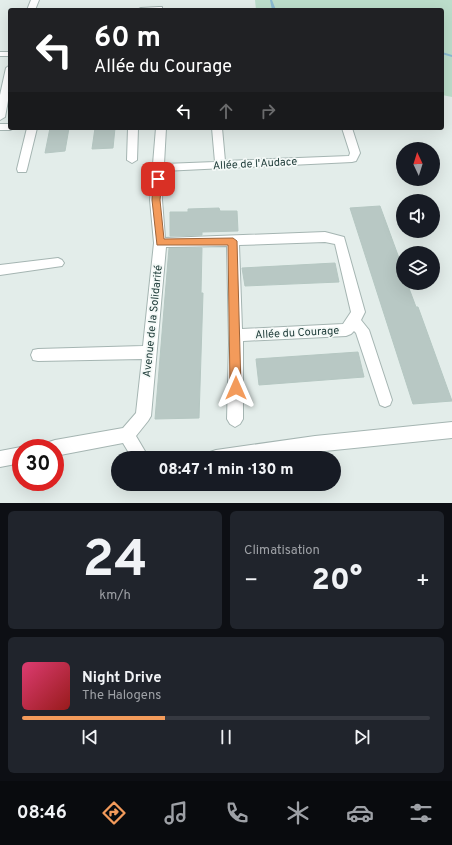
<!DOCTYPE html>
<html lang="fr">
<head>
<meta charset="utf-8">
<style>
	body { margin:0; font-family:Overpass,sans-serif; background:#20242c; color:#f1f3f6; height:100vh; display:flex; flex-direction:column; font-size:15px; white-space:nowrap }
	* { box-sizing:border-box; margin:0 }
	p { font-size:13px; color:#9ea1a6 }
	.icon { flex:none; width:22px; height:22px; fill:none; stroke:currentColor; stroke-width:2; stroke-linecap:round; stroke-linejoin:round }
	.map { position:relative; height:503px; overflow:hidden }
	.drawer { display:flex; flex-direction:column; gap:8px; padding:8px; background:#0d0f14; flex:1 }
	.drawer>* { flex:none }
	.hud { position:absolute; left:8px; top:8px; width:436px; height:122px; border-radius:4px; box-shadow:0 4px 16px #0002; background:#202124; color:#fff; overflow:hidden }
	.needle { width:26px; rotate:356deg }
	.buttons { position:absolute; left:396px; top:142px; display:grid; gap:8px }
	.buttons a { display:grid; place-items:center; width:44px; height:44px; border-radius:50%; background:#171b24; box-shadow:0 4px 16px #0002; font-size:20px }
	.speed { position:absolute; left:12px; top:439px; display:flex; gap:8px; font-size:20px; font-weight:700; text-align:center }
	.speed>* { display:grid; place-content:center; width:52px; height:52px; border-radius:50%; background:#171b24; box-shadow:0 4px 16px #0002; line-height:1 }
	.speed .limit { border:6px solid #d22; background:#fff; color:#111 }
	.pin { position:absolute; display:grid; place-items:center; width:34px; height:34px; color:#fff; margin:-17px; border-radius:8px; box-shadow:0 2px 6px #0006 }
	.me { position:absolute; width:44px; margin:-22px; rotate:0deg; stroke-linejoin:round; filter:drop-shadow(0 0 3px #0008) }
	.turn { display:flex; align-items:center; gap:14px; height:84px; padding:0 20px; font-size:18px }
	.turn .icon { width:52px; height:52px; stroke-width:2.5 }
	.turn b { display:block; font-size:28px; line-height:34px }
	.lanes { display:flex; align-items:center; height:38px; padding:0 20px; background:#0003; justify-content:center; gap:20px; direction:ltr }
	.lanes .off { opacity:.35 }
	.big { font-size:30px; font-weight:800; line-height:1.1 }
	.drawer .card { flex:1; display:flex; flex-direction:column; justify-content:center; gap:6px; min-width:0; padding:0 14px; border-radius:6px; background:#20242c }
	.drawer .dial { align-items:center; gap:0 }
	.dial b { font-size:52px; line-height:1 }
	.song { display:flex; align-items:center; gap:12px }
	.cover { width:48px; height:48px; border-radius:6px; background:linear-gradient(135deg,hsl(340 70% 55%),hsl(0 70% 35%)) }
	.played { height:4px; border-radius:2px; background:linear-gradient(90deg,#f39b5b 35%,#363941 35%) }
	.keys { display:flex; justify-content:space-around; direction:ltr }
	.heat { display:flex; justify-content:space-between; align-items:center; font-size:22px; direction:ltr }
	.drawer .tiles { flex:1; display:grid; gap:8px; grid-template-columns:1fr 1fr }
	.card:last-child { grid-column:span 2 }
	.trip { position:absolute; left:111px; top:451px; width:230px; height:40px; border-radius:20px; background:#171b24; box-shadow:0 4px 16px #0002; font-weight:800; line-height:40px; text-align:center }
	.tabs { display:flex; height:64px; justify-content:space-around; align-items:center; background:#090b0e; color:#9ea1a6 }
	.tabs .icon { width:28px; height:28px }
	.tabs .current { color:#f39b5b }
	.tabs b { font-size:18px; color:#f1f3f6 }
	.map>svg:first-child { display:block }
	.green { fill:#bcdecb }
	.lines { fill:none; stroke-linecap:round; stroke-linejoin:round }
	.stream { fill:#8bbbd2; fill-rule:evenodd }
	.building { fill:#b8c8c4; stroke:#b5c7c2 }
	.minor-casing { stroke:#a5b5b2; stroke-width:2 }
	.minor { fill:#fff; fill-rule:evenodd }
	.route { fill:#f39b5b; stroke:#9e653b }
	.labels { text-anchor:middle; stroke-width:3.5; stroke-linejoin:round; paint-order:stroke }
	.street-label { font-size:11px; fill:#223f3c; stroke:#f4f9f7 }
</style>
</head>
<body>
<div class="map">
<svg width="452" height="503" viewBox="0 0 452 503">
	<rect width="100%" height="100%" fill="#e3edea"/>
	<path class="green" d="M255,0H452V97L442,95V10H256Z"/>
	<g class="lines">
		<path class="stream" d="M270,0H272L276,10H272Z
			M442,52L452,55V57L442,54Z"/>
	</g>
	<path class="building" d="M50,128H69L65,151L45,153Z
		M95,128H115L113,148L92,149Z
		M380,206L403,269V283H407L416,307H418L452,401L413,404L350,208Z
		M219,208L220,211H237L238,231L202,232V235L170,236V212H188V209Z
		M169,248H202L201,293H203L199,418L155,419Z
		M335,263L339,282L245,286L242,268Z
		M358,352L364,377L259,385L256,359Z"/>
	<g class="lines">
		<g class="minor-casing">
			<path id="minor" d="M31,0H39L35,10H27Z
				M159,7H162V10H137L141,8Z
				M0,52H10V56H0Z
				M10,65V90L5,117L0,120V95L6,68Z
				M0,124H10V128H14L10,130H0Z
				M27,128H37L27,169L26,172H18L17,169Z
				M128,128H138L137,160L132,163L127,160Z
				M156,128H166L164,164L215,162L212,128H222L225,161L349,156L350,153L342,128H352L360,153L356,161L352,162L163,171L162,200L165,238L325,232L344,237L365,312L361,320L369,330L392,400L390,405L385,407L380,405L356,333L354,331L351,334L346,336L243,341V419L240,424L235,427L230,424L227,419L229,343L227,246L166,247L151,416L148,421L136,436L149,458H132L123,443L55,456V448H47L49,442L55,440L123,428L136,413L142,359L38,361L33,360L31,355L33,350L38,349L143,346L154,243L150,200ZM325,242L335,244L351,312L343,324L242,329L239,245Z
				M58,258L62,260L64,263L62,266L0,275V265Z
				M452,422V438L315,452L272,458H208L210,452L216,450L315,436Z
				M21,447L23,448H21V463L0,467V451Z"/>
		</g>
		<use href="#minor" class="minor"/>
	</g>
	<path class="route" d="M158,176L162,179L160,200L164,239L233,238L237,241L241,388L239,392L236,394L232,392L230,388L228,245H157L152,200L153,179Z"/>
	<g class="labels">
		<g class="street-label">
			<text transform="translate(255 163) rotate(-3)" y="4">Allée de l'Audace</text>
			<text transform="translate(152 321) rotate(-84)" y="4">Avenue de la Solidarité</text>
			<text transform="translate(297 332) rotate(-3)" y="4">Allée du Courage</text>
		</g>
	</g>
</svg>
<div class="buttons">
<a><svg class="needle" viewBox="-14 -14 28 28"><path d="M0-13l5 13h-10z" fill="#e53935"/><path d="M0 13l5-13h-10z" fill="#9ea1a6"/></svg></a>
<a><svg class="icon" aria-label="sound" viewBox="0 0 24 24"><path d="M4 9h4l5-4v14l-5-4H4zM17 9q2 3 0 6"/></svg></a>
<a><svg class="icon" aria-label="layers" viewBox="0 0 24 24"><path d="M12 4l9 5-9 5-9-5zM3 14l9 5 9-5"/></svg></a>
</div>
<div class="speed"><div class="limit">30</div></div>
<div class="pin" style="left:158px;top:179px;background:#d93025"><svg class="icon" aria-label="arrive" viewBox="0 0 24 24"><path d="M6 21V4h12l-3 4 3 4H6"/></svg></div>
<svg class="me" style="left:236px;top:388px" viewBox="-20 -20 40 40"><path d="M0-17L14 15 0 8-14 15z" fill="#f39b5b" stroke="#fff" stroke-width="4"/></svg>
<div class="trip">08:47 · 1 min · 130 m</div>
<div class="hud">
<div class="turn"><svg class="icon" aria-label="left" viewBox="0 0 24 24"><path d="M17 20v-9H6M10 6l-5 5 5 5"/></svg><div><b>60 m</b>Allée du Courage</div></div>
<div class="lanes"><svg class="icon" aria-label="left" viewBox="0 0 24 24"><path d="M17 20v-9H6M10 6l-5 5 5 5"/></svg><svg class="icon off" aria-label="ahead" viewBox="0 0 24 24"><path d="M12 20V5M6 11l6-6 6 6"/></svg><svg class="icon off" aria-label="right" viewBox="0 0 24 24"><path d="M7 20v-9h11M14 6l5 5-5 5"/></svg></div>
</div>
</div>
<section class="drawer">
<div class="tiles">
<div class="card dial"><b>24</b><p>km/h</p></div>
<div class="card"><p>Climatisation</p>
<div class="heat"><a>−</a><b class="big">20°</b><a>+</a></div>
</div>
<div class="card">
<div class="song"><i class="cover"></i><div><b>Night Drive</b><p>The Halogens</p></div></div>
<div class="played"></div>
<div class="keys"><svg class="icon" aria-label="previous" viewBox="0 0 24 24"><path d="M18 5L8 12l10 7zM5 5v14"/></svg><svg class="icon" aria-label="pause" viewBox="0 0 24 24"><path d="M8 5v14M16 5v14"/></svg><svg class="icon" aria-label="next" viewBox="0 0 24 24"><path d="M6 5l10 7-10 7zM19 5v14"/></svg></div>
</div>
</div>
</section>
<nav class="tabs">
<b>08:46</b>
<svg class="icon current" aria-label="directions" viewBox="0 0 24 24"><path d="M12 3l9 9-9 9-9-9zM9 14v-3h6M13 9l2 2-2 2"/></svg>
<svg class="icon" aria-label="music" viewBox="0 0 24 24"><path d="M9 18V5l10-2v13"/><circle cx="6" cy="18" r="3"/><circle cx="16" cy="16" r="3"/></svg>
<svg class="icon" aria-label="phone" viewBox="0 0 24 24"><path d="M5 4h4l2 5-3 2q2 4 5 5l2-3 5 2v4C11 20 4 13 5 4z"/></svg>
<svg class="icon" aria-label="climate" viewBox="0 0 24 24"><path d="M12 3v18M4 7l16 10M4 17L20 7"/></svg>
<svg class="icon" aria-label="car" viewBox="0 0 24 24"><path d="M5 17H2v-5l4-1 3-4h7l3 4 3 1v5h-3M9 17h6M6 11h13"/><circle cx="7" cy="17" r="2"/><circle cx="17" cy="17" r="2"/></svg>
<svg class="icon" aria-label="filters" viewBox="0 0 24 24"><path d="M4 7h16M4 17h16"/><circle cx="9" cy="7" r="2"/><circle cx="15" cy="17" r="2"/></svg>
</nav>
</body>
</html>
